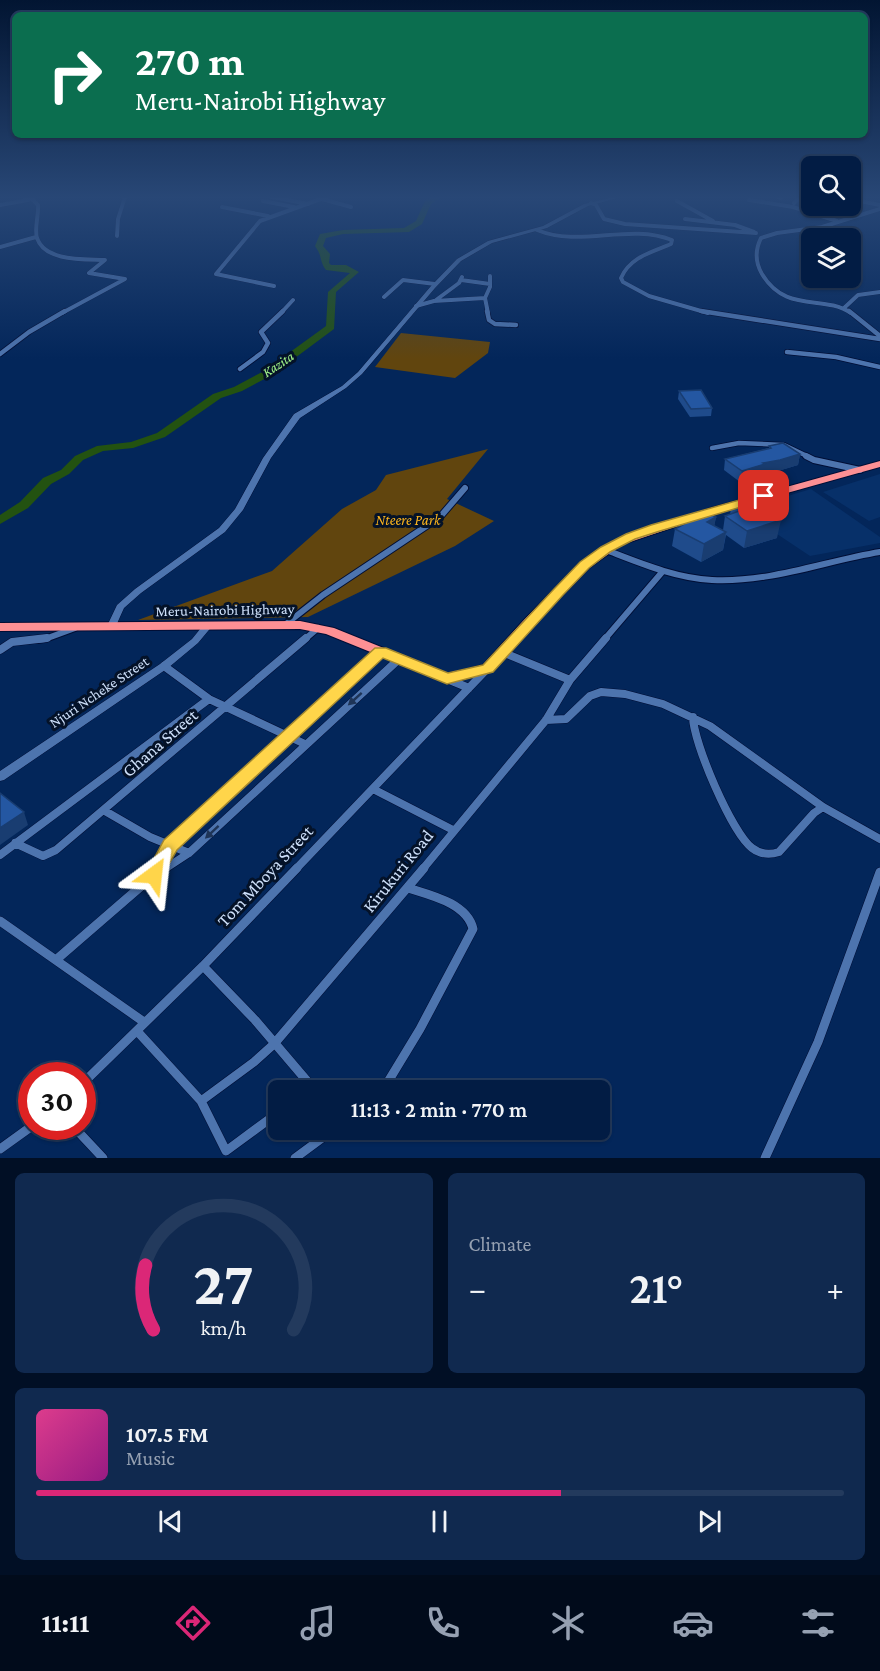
<!DOCTYPE html>
<html lang="en">
<head>
<meta charset="utf-8">
<style>
	body { margin:0; font-family:"Crimson Pro",serif; background:#10294f; color:#f1f3f6; height:100vh; display:flex; flex-direction:column; font-size:22px; white-space:nowrap }
	* { box-sizing:border-box; margin:0 }
	p { font-size:20px; color:#96a1b2 }
	.icon { flex:none; width:33px; height:33px; fill:none; stroke:currentColor; stroke-width:2; stroke-linecap:round; stroke-linejoin:round }
	.map { position:relative; height:1158px; overflow:hidden }
	.details { display:flex; flex-direction:column; gap:15px; padding:15px; background:#010f25; flex:1 }
	.details>* { flex:none }
	.guide { position:absolute; left:12px; top:12px; width:856px; height:126px; border-radius:9px; box-shadow:0 2px 4px #0004,0 0 0 2px #233a5d; background:#0b6e4f; color:#fff; overflow:hidden }
	.controls { position:absolute; left:801px; top:156px; display:grid; gap:12px }
	.controls a { display:grid; place-items:center; width:60px; height:60px; border-radius:9px; background:#021c44; box-shadow:0 2px 4px #0004,0 0 0 2px #233a5d; font-size:30px }
	.speed { position:absolute; left:18px; top:1062px; display:flex; gap:12px; font-size:30px; font-weight:700; text-align:center }
	.speed>* { display:grid; place-content:center; width:78px; height:78px; border-radius:50%; background:#021c44; box-shadow:0 2px 4px #0004,0 0 0 2px #233a5d; line-height:1 }
	.speed .limit { border:9px solid #d22; background:#fff; color:#111 }
	.pin { position:absolute; display:grid; place-items:center; width:51px; height:51px; color:#fff; margin:-26px; border-radius:12px; box-shadow:0 3px 9px #0006 }
	.me { position:absolute; width:66px; margin:-33px; rotate:30deg; stroke-linejoin:round; filter:drop-shadow(0 0 4px #0008) }
	.turn { display:flex; align-items:center; gap:21px; height:126px; padding:0 24px; font-size:27px }
	.turn .icon { width:78px; height:78px; stroke-width:2.5 }
	.turn b { display:block; font-size:42px; line-height:51px }
	.big { font-size:45px; font-weight:600; line-height:1.1 }
	.details .widget { flex:1; display:flex; flex-direction:column; justify-content:center; gap:9px; min-width:0; padding:0 21px; border-radius:9px; background:#10294f }
	.details .dial { align-items:center; gap:0 }
	.dial svg { height:156px; overflow:visible; fill:none; stroke:#233a5d; stroke-width:7; stroke-linecap:round; text-anchor:middle }
	.dial text { fill:#f1f3f6; stroke:none }
	.song { display:flex; align-items:center; gap:18px }
	.cover { width:72px; height:72px; border-radius:9px; background:linear-gradient(135deg,hsl(330 70% 55%),hsl(310 70% 35%)) }
	.played { height:6px; border-radius:3px; background:linear-gradient(90deg,#db2777 65%,#233a5d 65%) }
	.keys { display:flex; justify-content:space-around; direction:ltr }
	.heat { display:flex; justify-content:space-between; align-items:center; font-size:33px; direction:ltr }
	.details .tiles { flex:1; display:grid; gap:15px; grid-template-columns:1fr 1fr }
	.widget:last-child { grid-column:span 2 }
	.trip { position:absolute; left:268px; top:1080px; width:342px; height:60px; border-radius:9px; background:#021c44; box-shadow:0 2px 4px #0004,0 0 0 2px #233a5d; font-weight:600; line-height:60px; text-align:center }
	.dock { display:flex; height:96px; justify-content:space-around; align-items:center; background:#010b1b; color:#96a1b2 }
	.dock .icon { width:42px; height:42px }
	.dock .selected { color:#db2777 }
	.dock b { font-size:27px; color:#f1f3f6 }
	.map>svg:first-child { display:block }
	.built { fill:#073069 }
	.green { fill:#61450e }
	.lines { fill:none; stroke-linecap:round; stroke-linejoin:round }
	.river { fill:#235211; fill-rule:evenodd }
	.street-far4-casing { stroke:#000e35; stroke-width:4.5 }
	.street-far3-casing { stroke:#000e35; stroke-width:6 }
	.street-far2-casing { stroke:#000e35; stroke-width:8 }
	.street-far1-casing { stroke:#000e35; stroke-width:9 }
	.street-casing { stroke:#000e35; stroke-width:10 }
	.secondary-casing { stroke:#000e35; stroke-width:1 }
	.highway-casing { stroke:#000e35; stroke-width:2 }
	.street-far4 { stroke:#4d74ae; stroke-width:4 }
	.street-far3 { stroke:#4d74ae; stroke-width:4.5 }
	.street-far2 { stroke:#4d74ae; stroke-width:6 }
	.street-far1 { stroke:#4d74ae; stroke-width:8 }
	.street { stroke:#4d74ae; stroke-width:9 }
	.secondary { fill:#4d74ae; fill-rule:evenodd }
	.highway { fill:#fd9094; fill-rule:evenodd }
	.wall { fill:#1f4b8b }
	.shaded-wall { fill:#193d71 }
	.building { fill:#2457a2; stroke:#193d71; stroke-width:1.5 }
	.oneway { fill:#1e3457 }
	.route { fill:#ffd54a; stroke:#a68a30; stroke-width:1.5 }
	.labels { text-anchor:middle; stroke-width:6; stroke-linejoin:round; paint-order:stroke }
	.far-water-label { font-size:14px; font-style:italic; fill:#a4f78a; stroke:#041228 }
	.park-label { font-size:15px; font-style:italic; fill:#fab31d; stroke:#041228 }
	.street-label { font-size:15px; fill:#cee0fa; stroke:#041228 }
	.near-street-label { font-size:18px; fill:#cee0fa; stroke:#041228 }
</style>
</head>
<body>
<div class="map">
<svg width="880" height="1158" viewBox="0 0 880 1158">
	<rect width="100%" height="100%" fill="#03265a"/>
	<path class="built" d="M880,474V517L869,521L823,492Z
		M811,489L880,537V543L810,556L741,510Z"/>
	<path class="green" d="M401,333L490,342L488,353L455,378L375,367Z
		M488,449L447,499L494,521L455,546L308,617L138,620L272,571L342,509L376,490L386,475Z"/>
	<g class="lines">
		<path class="river" d="M432,197H441L431,204L422,224L409,232L343,234L326,238L323,246L330,254L329,263L331,265H346L359,272L336,292L334,329L272,375L242,391L221,398L165,437L133,448L103,451L83,460L69,474L51,484L28,508L0,524V515L20,502L43,478L61,470L75,456L97,446L131,442L157,433L213,394L234,387L264,371L326,326L328,292L350,273L326,270C319,261 323,257 315,246L320,234L343,230L404,228L416,221L425,201Z"/>
		<g class="street-far4-casing">
			<path id="street-far4" d="M24,197L32,199L38,205C39,215 34,228 37,238C45,262 85,259 105,260L89,273L125,279L62,313
				M272,197L308,204
				M778,197L781,198
				M322,199L351,207
				M850,199L880,205
				M749,200L793,207L837,221
				M263,201L294,207
				M677,201L713,221
				M591,203L596,205L604,219L625,224L756,233
				M794,203L800,197
				M0,205L28,200
				M222,207L268,216
				M685,219L735,225L754,232
				M537,230C581,248 628,223 672,240L671,244C652,252 630,257 621,278L623,282L649,296L708,313
				M117,236L118,219L125,197
				M0,247L36,237
				M216,274L260,221L326,197
				M216,274L274,286
				M461,280L490,284
				M384,297L403,280L435,284
				M485,298L488,313
				M436,300L459,283L462,277
				M416,306L434,301L485,298L490,287V276
				M844,308L858,295L880,292
				M281,313L293,300
				M851,313C823,294 786,314 762,274C755,262 755,250 761,238L777,233L822,227L880,209"/>
		</g>
		<g class="street-far3-casing">
			<path id="street-far3" d="M487,311L489,320L495,324L516,325
				M701,311L880,339
				M849,311L880,336
				M787,352L836,357L880,367
				M0,354L29,332L65,311
				M240,369L263,352L268,343L261,332L283,311
				M712,448L739,443L784,445L809,457"/>
		</g>
		<g class="street-far2-casing">
			<path id="street-far2" d="M806,456L814,460L860,470
				M606,550C640,563 675,578 712,580C769,583 825,561 880,552
				M286,624L323,595L440,517L465,488
				M36,640L45,639L75,628
				M304,640L318,628
				M604,640L663,571"/>
		</g>
		<g class="street-far1-casing">
			<path id="street-far1" d="M0,650L12,642L47,638
				M502,652L570,680
				M164,666L209,699L305,744
				M447,679L469,688
				M693,717C693,742 732,833 752,848C760,854 770,855 779,852L814,813L823,807
				M546,720L566,719L590,696L601,692L625,694L663,704L710,726L823,807L880,839
				M373,789L453,830
				M105,811L150,837L189,853
				M15,843L43,856L56,850L306,638
				M0,855L209,699
				M157,870L171,845L381,652
				M163,870L189,853L398,660
				M295,870L488,668
				M422,870L546,720L570,680L606,638"/>
		</g>
		<g class="street-casing">
			<path id="street" d="M154,874L158,868
				M0,921L144,1022
				M57,959L154,875L165,868
				M203,966L255,1020L307,1081L305,1090
				M137,1031L201,1101L254,1062L274,1044L424,868
				M82,1084L203,966L297,868
				M383,1090L420,1029L473,929C467,903 430,895 408,888
				M201,1101L226,1151L279,1112
				M73,1126L103,1158
				M0,1149L32,1126
				M295,1158L333,1130
				M765,1158L818,1042L880,872"/>
		</g>
		<g class="secondary-casing">
			<path id="secondary" d="M614,197H621L588,206L547,228L492,243L461,261L435,288L362,374L346,388L300,418L271,458L243,510L225,532L141,593L124,608L115,628H109L107,626L117,605L135,589L219,528L235,509L263,458L294,414L342,386L358,372L431,286L457,259L488,241L543,226L584,204Z
				M208,622L213,625L198,643L168,668L4,780L0,781V771L160,664L192,639L205,623Z"/>
		</g>
		<g class="highway-casing">
			<path id="highway" d="M880,461V467L719,512L621,545L589,568L531,627L493,671L447,683L326,634L300,629L0,631V623L300,621L334,628L448,674L483,665L523,621L581,562L613,541L711,508Z"/>
		</g>
		<use href="#street-far4" class="street-far4"/>
		<use href="#street-far3" class="street-far3"/>
		<use href="#street-far2" class="street-far2"/>
		<use href="#street-far1" class="street-far1"/>
		<use href="#street" class="street"/>
		<use href="#secondary" class="secondary"/>
		<use href="#highway" class="highway"/>
	</g>
	<path class="wall" d="M679,391L712,408L711,416L690,417L678,399Z
		M769,446L800,454L798,465L778,471L763,474V475L740,482L724,470L725,459L769,448Z
		M732,503L777,538L744,548L726,535L723,550L701,562L672,546L675,529L716,517L714,526L723,530L725,516L730,514Z"/>
	<path class="shaded-wall" d="M800,454L798,465L778,471L763,474V475L740,482L742,471L763,463Z
		M716,517L713,534L707,522Z
		M781,520L777,538L744,548L747,531Z
		M726,532L723,550L701,562L704,544Z
		M24,812L28,825L0,845V828Z"/>
	<path class="building" d="M701,390L712,408L691,409L679,391Z
		M783,443L800,454L780,460L763,463L765,464L742,471L725,459L771,448L769,446Z
		M741,500L764,518L774,515L781,520L747,531L725,516L742,510L732,503Z
		M706,512L716,517L707,522L726,532L704,544L675,529Z
		M0,793L24,812L0,828Z"/>
	<defs><path id="oneway-solid" d="M-6-.8H1V-3.2L6.5 0L1 3.2V.8H-6Z" transform="scale(1.5)"/></defs>
	<g class="oneway">
		<use href="#oneway-solid" transform="translate(355 699) rotate(138)"/>
		<use href="#oneway-solid" transform="translate(212 832) rotate(137)"/>
	</g>
	<linearGradient id="sky" x2="0" y2="1"><stop stop-color="#021532"/><stop offset="0.55" stop-color="#284776"/><stop offset="1" stop-color="#284776" stop-opacity="0"/></linearGradient>
	<rect width="880" height="359" fill="url(#sky)"/>
	<path class="route" d="M764,493L770,496L768,499L660,531L635,539L610,552L589,568L563,595L493,672L447,684L383,658L177,850L160,880L154,882L147,880L145,875L164,840L375,648H386L448,673L483,665L554,589L580,562L601,547L626,534L651,525Z"/>
	<g class="labels">
		<g class="far-water-label">
			<text transform="translate(278 364) rotate(-34)" y="5">Kazita</text>
		</g>
		<g class="park-label">
			<text x="408" y="525">Nteere Park</text>
		</g>
		<g class="street-label">
			<text transform="translate(225 610) rotate(-1)" y="5">Meru-Nairobi Highway</text>
			<text transform="translate(99 692) rotate(-34)" y="5">Njuri Ncheke Street</text>
		</g>
		<g class="near-street-label">
			<text transform="translate(160 743) rotate(-41)" y="6">Ghana Street</text>
			<text transform="translate(398 871) rotate(-51)" y="6">Kirukuri Road</text>
			<text transform="translate(265 876) rotate(-47)" y="6">Tom Mboya Street</text>
		</g>
	</g>
</svg>
<div class="controls">
<a><svg class="icon" aria-label="search" viewBox="0 0 24 24"><circle cx="10" cy="10" r="6"/><path d="M15 15l6 6"/></svg></a>
<a><svg class="icon" aria-label="layers" viewBox="0 0 24 24"><path d="M12 4l9 5-9 5-9-5zM3 14l9 5 9-5"/></svg></a>
</div>
<div class="speed"><div class="limit">30</div></div>
<div class="pin" style="left:764px;top:496px;background:#d93025"><svg class="icon" aria-label="arrive" viewBox="0 0 24 24"><path d="M6 21V4h12l-3 4 3 4H6"/></svg></div>
<svg class="me" style="left:154px;top:875px" viewBox="-20 -20 40 40"><path d="M0-17L14 15 0 8-14 15z" fill="#ffd54a" stroke="#fff" stroke-width="4"/></svg>
<div class="trip">11:13 · 2 min · 770 m</div>
<div class="guide">
<div class="turn"><svg class="icon" aria-label="right" viewBox="0 0 24 24"><path d="M7 20v-9h11M14 6l5 5-5 5"/></svg><div><b>270 m</b>Meru-Nairobi Highway</div></div>
</div>
</div>
<section class="details">
<div class="tiles">
<div class="widget dial"><svg viewBox="0 0 100 80">
<path d="M14 69A42 42 0 1 1 86 69"/>
<path d="M14 69A42 42 0 0 1 10 36" stroke="#db2777"/>
<text x="50" y="56" font-size="32" font-weight="700">27</text>
<text x="50" y="72" font-size="11">km/h</text>
</svg></div>
<div class="widget"><p>Climate</p>
<div class="heat"><a>−</a><b class="big">21°</b><a>+</a></div>
</div>
<div class="widget">
<div class="song"><i class="cover"></i><div><b>107.5 FM</b><p>Music</p></div></div>
<div class="played"></div>
<div class="keys"><svg class="icon" aria-label="previous" viewBox="0 0 24 24"><path d="M18 5L8 12l10 7zM5 5v14"/></svg><svg class="icon" aria-label="pause" viewBox="0 0 24 24"><path d="M8 5v14M16 5v14"/></svg><svg class="icon" aria-label="next" viewBox="0 0 24 24"><path d="M6 5l10 7-10 7zM19 5v14"/></svg></div>
</div>
</div>
</section>
<nav class="dock">
<b>11:11</b>
<svg class="icon selected" aria-label="directions" viewBox="0 0 24 24"><path d="M12 3l9 9-9 9-9-9zM9 14v-3h6M13 9l2 2-2 2"/></svg>
<svg class="icon" aria-label="music" viewBox="0 0 24 24"><path d="M9 18V5l10-2v13"/><circle cx="6" cy="18" r="3"/><circle cx="16" cy="16" r="3"/></svg>
<svg class="icon" aria-label="phone" viewBox="0 0 24 24"><path d="M5 4h4l2 5-3 2q2 4 5 5l2-3 5 2v4C11 20 4 13 5 4z"/></svg>
<svg class="icon" aria-label="climate" viewBox="0 0 24 24"><path d="M12 3v18M4 7l16 10M4 17L20 7"/></svg>
<svg class="icon" aria-label="car" viewBox="0 0 24 24"><path d="M5 17H2v-5l4-1 3-4h7l3 4 3 1v5h-3M9 17h6M6 11h13"/><circle cx="7" cy="17" r="2"/><circle cx="17" cy="17" r="2"/></svg>
<svg class="icon" aria-label="filters" viewBox="0 0 24 24"><path d="M4 7h16M4 17h16"/><circle cx="9" cy="7" r="2"/><circle cx="15" cy="17" r="2"/></svg>
</nav>
</body>
</html>
